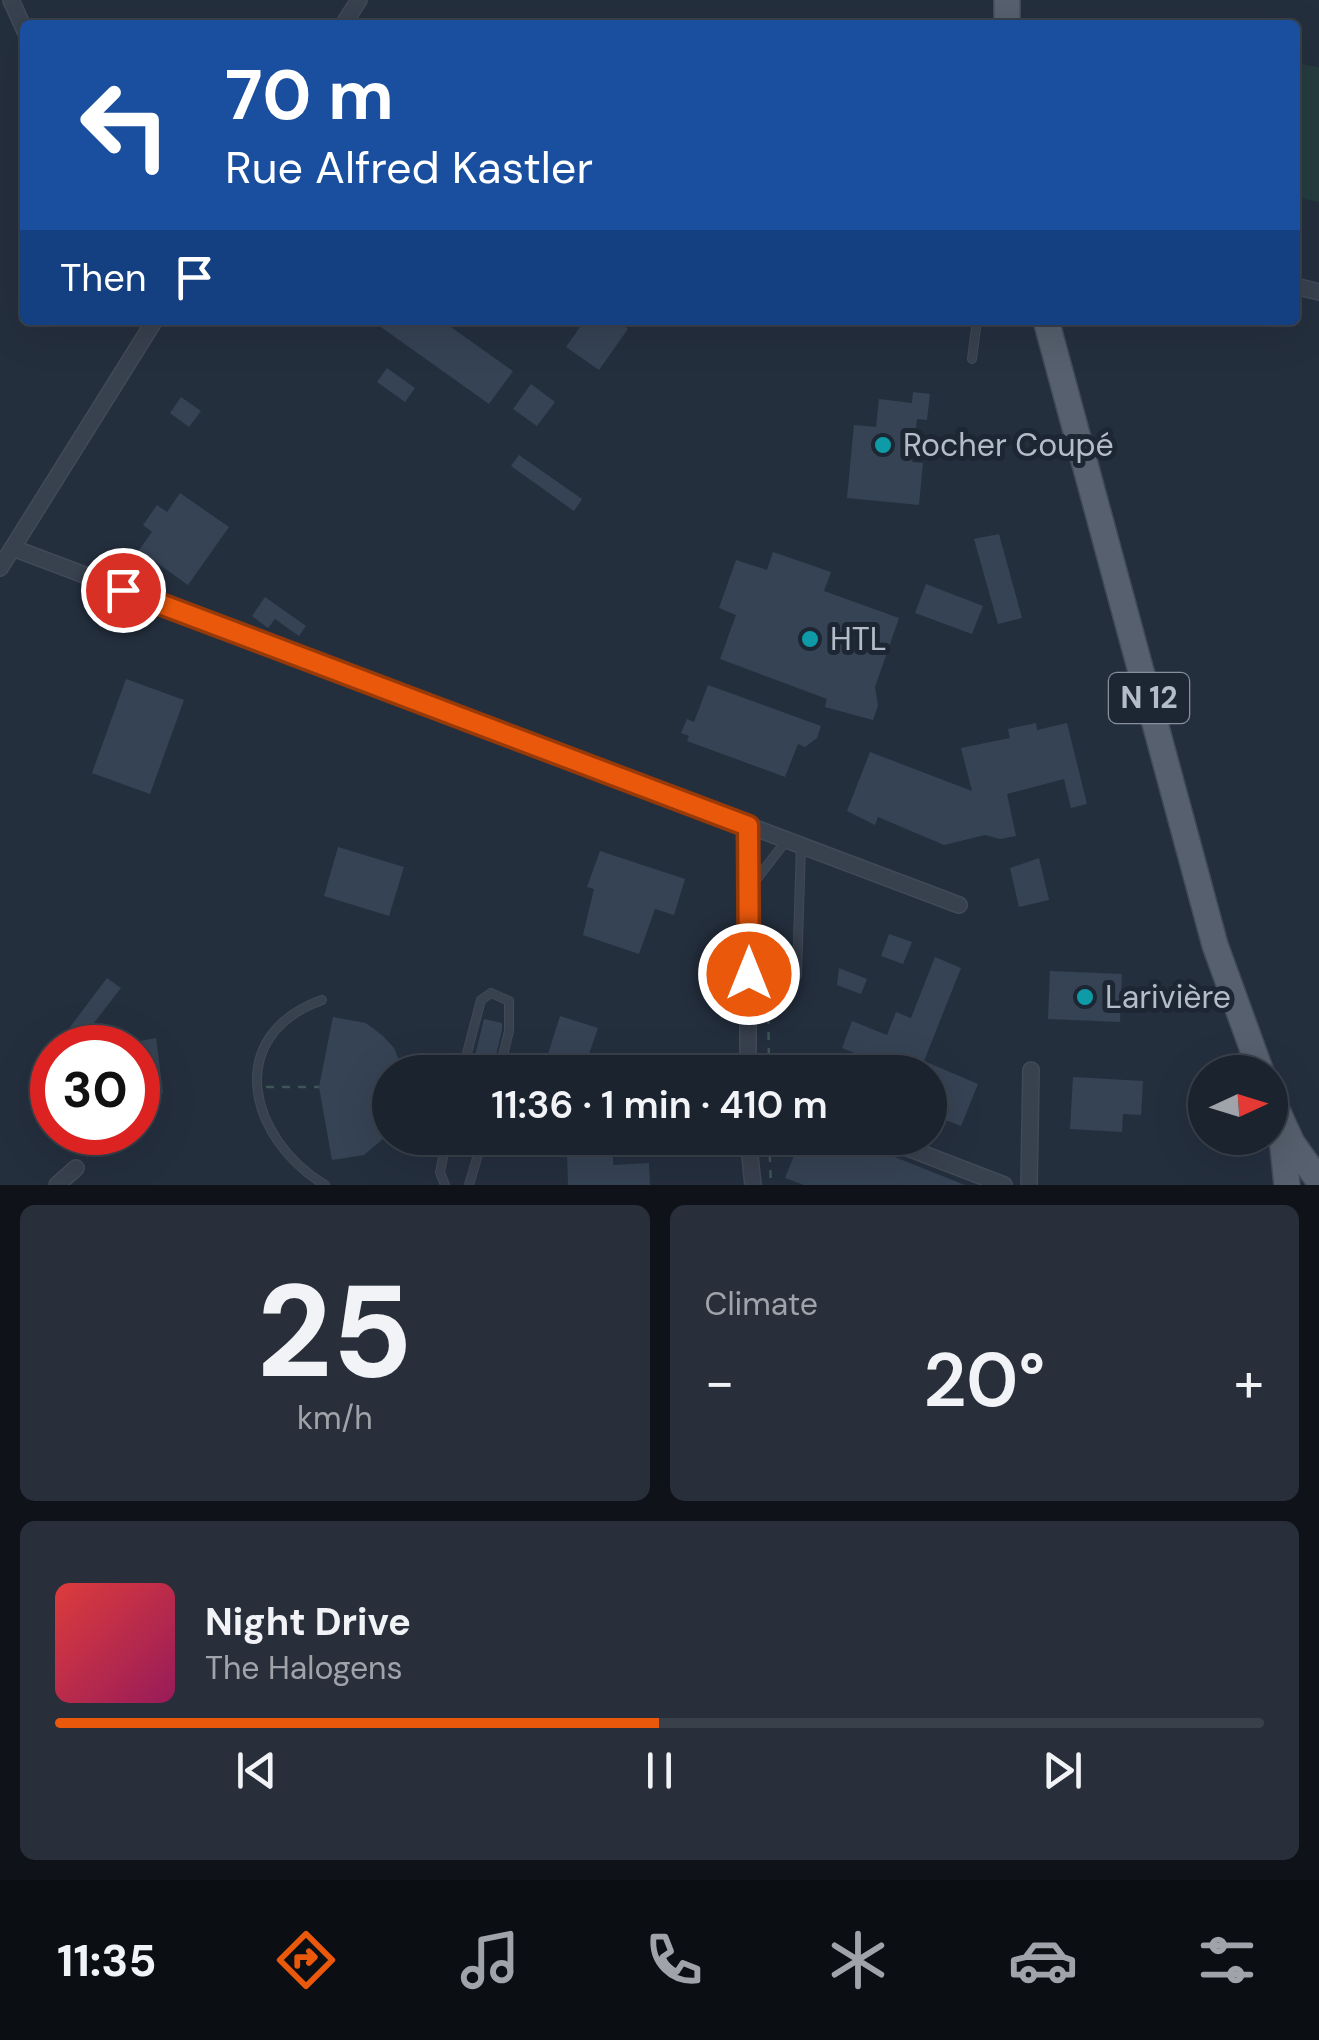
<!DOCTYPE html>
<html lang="en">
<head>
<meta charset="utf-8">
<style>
	body { margin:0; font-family:"DM Sans",sans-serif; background:#282f3a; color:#f1f3f6; height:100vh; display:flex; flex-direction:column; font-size:38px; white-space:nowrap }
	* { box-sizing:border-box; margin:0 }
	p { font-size:32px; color:#a0a4aa }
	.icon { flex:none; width:55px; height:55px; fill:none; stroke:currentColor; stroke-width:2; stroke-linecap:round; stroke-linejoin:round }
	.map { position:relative; height:1185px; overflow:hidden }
	.side { display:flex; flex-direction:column; gap:20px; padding:20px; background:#0f1319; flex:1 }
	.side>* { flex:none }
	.hud { position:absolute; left:20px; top:20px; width:1280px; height:305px; border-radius:10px; box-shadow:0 10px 40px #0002,0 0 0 2px #39404a; background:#1a4fa0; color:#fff; overflow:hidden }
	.needle { width:65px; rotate:86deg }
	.tools { position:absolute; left:1188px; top:1055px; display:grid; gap:20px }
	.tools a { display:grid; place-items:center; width:100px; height:100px; border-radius:50%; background:#1b232e; box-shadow:0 10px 40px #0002,0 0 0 2px #39404a; font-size:50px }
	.speed { position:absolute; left:30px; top:1025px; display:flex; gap:20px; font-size:50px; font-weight:700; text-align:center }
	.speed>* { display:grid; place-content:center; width:130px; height:130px; border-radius:50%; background:#1b232e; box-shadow:0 10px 40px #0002,0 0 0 2px #39404a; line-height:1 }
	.speed .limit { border:15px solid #d22; background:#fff; color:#111 }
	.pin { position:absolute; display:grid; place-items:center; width:85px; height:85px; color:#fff; margin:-42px; border:5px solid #fff; border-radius:50%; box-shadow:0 2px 10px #0007 }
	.me { position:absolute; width:110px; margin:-55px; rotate:0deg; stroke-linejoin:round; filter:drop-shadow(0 0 8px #0008) }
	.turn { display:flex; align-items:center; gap:35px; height:210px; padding:0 40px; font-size:45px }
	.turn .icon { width:130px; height:130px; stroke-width:2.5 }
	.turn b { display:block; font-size:70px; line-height:85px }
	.then { display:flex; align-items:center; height:95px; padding:0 40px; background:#0003; gap:20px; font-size:38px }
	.big { font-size:75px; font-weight:600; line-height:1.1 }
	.side .tile { flex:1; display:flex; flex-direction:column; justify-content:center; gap:15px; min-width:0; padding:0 35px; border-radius:15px; background:#282f3a }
	.side .dial { align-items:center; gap:0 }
	.dial b { font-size:130px; line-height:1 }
	.song { display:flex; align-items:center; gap:30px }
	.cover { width:120px; height:120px; border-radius:15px; background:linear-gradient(135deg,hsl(0 70% 55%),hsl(330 70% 35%)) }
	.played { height:10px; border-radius:5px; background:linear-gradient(90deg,#ea580c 50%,#39404a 50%) }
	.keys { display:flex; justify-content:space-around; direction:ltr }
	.heat { display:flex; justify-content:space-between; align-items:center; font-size:55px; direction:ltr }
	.side .tiles { flex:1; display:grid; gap:20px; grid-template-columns:1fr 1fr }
	.tile:last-child { grid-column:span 2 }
	.trip { position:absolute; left:372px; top:1055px; width:575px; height:100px; border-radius:50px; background:#1b232e; box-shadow:0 10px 40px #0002,0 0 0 2px #39404a; font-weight:600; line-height:100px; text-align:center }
	.tabs { display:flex; height:160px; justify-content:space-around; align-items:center; background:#0b0e12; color:#a0a4aa }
	.tabs .icon { width:70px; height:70px }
	.tabs .on { color:#ea580c }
	.tabs b { font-size:45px; color:#f1f3f6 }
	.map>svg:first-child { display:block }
	.green { fill:#263c3f }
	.building { fill:#364354 }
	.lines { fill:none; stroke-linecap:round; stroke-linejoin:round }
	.service-casing { stroke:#414a57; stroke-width:10 }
	.minor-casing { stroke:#414a57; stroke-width:18 }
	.primary-casing { stroke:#414a57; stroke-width:28 }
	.path { stroke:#3f5557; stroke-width:2.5; stroke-dasharray:8 8; stroke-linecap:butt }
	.service { stroke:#38414e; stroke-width:8 }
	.minor { stroke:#38414e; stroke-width:15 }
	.primary { stroke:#56606e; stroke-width:25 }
	.route-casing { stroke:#983908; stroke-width:25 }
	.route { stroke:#ea580c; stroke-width:18 }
	.culture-dot { fill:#0f9aa8; stroke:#1d2633; stroke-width:4 }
	.labels { text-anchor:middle; stroke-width:10; stroke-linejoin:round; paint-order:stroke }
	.shield { fill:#1d2633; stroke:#878f9c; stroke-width:2.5 }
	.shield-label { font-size:30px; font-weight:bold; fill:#b4bcc9 }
	.poi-label { font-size:32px; fill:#b4bcc9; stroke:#1d2633; text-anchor:start }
</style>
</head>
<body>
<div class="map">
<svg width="1319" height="1185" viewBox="0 0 1319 1185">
	<rect width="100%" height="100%" fill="#242f3e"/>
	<path class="green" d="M1295,63L1319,67V202L1295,197Z"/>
	<path class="building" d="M371,320H441L513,371L489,404Z
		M585,320H616L628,329L599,370L566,347Z
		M387,368L415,388L405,402L377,382Z
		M531,384L555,402L537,426L513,409Z
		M913,392L930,394L927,420L917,419L912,462L923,463L919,505L847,498L854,425L876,427L879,399L912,403Z
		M181,397L201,411L189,427L170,413Z
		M519,455L582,499L574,511L511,466Z
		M180,493L229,527L188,585L139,550L152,532L143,525L157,505L167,512Z
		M999,534L1022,618L998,624L974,539Z
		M773,552L831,572L824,591L899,618L875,687L878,706L873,720L825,707L827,699L720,659L736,615L719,608L736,560L767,570Z
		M926,584L983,606L972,634L915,613Z
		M265,597L306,626L299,636L275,619L268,628L252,616Z
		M126,679L184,700L150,794L92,773Z
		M708,685L821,726L817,738L805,747L798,744L785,777L687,741L689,736L681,733L687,719L694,722Z
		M1036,723L1037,730L1067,723L1087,804L1071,808L1064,779L1007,794L1016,836L1000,839L985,835L944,845L878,817L875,825L847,811L870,752L972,791L961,748L1010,738L1008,729Z
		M338,847L404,867L389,916L324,896Z
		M600,851L685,879L674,915L655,909L639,954L583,935L594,889L587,887Z
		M1039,858L1049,900L1019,907L1010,868Z
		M889,934L912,942L903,964L881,956Z
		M935,957L961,968L924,1061L978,1084L961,1126L930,1114V1072H902L842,1048L852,1021L887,1035L896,1012L911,1018Z
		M839,968L867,979L861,994L837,985Z
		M1050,971L1122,974L1120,1022L1048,1019Z
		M107,978L121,988L83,1037L70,1027Z
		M560,1016L598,1028L585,1066L548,1054Z
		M333,1017L366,1023L383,1036L394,1048L404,1072H390V1133L364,1155L332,1160L319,1087Z
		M484,1019L502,1023V1030L492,1072H471Z
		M156,1038L163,1093L147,1095L140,1041Z
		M1073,1077L1143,1081L1141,1115L1123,1114L1122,1132L1070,1129Z
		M646,1138H676L677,1150L646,1152Z
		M801,1138H847L965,1185H804L785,1178Z
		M613,1152V1165L649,1163L650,1185H568L567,1153Z"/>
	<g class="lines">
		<g class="service-casing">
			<path id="service" d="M972,359L977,320
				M752,885L786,841
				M749,974L797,975L801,845
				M322,1000C222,1036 249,1139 325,1185
				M462,1072L481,1000L491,993L509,1001V1031L499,1072
				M445,1185L440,1172L447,1138
				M469,1185L483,1138"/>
		</g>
		<g class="minor-casing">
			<path id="minor" d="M11,0L25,31
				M343,25L359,0
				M1295,286L1319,292
				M13,548L959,905
				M0,568L155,320
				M748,1072V825
				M748,1138L753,1185
				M882,1138L1004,1185
				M57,1185L76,1168
				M1029,1185L1031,1070"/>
		</g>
		<g class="primary-casing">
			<path id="primary" d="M1007,25V0
				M1046,320L1215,945L1261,1072
				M1270,1095L1292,1143L1319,1181
				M1282,1138L1287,1185"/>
		</g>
		<path class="path" d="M768,984L769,1072
			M266,1087H319
			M769,1138L771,1185"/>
		<use href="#service" class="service"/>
		<use href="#minor" class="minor"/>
		<use href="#primary" class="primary"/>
	</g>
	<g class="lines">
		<g class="route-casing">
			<path id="route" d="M123,590L748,826L749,974"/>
		</g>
		<use href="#route" class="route"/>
	</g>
	<g class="culture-dot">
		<circle cx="883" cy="445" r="10"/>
		<circle cx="810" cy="639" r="10"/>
		<circle cx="1085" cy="997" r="10"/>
	</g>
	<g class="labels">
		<rect class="shield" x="1109" y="673" width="80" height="50" rx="8"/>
		<g class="shield-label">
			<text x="1149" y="708">N 12</text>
		</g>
		<g class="poi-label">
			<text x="903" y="456">Rocher Coupé</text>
			<text x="830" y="650">HTL</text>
			<text x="1105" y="1008">Larivière</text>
		</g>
	</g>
</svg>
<div class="tools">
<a><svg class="needle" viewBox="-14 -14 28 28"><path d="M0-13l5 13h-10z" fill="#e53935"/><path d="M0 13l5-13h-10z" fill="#a0a4aa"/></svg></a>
</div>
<div class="speed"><div class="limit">30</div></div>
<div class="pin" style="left:123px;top:590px;background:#d93025"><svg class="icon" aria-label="arrive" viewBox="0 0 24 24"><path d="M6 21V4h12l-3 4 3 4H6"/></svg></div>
<svg class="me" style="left:749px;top:974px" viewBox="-20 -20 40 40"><circle r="17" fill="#ea580c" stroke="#fff" stroke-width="3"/><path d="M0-11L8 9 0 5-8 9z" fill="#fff"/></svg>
<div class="trip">11:36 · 1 min · 410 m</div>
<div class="hud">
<div class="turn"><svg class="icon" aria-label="left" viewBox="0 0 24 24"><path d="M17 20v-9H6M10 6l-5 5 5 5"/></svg><div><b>70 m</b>Rue Alfred Kastler</div></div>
<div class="then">Then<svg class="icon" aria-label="arrive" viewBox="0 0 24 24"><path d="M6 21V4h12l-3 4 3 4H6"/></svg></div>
</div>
</div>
<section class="side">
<div class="tiles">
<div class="tile dial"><b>25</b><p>km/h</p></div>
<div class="tile"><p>Climate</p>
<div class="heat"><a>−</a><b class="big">20°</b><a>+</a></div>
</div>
<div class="tile">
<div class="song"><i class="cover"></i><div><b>Night Drive</b><p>The Halogens</p></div></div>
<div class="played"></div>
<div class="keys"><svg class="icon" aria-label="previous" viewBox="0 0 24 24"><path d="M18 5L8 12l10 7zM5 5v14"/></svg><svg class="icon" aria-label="pause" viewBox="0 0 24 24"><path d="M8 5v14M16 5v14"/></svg><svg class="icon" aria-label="next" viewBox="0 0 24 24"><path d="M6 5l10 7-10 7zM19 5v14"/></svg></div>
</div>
</div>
</section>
<nav class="tabs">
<b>11:35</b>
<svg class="icon on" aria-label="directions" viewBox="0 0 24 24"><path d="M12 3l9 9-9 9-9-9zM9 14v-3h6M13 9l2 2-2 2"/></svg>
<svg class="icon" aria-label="music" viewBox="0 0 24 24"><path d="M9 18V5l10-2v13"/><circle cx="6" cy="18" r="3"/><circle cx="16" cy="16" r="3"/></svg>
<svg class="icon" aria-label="phone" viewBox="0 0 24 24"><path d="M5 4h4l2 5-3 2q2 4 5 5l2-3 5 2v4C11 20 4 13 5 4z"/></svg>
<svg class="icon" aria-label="climate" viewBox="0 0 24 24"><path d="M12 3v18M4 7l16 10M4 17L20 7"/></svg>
<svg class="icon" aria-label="car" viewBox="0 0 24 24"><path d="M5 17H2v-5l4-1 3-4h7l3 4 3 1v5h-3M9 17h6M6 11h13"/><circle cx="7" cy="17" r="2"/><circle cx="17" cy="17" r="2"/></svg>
<svg class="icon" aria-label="filters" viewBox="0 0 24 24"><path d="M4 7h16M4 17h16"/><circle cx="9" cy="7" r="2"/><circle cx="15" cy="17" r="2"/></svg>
</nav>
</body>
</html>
